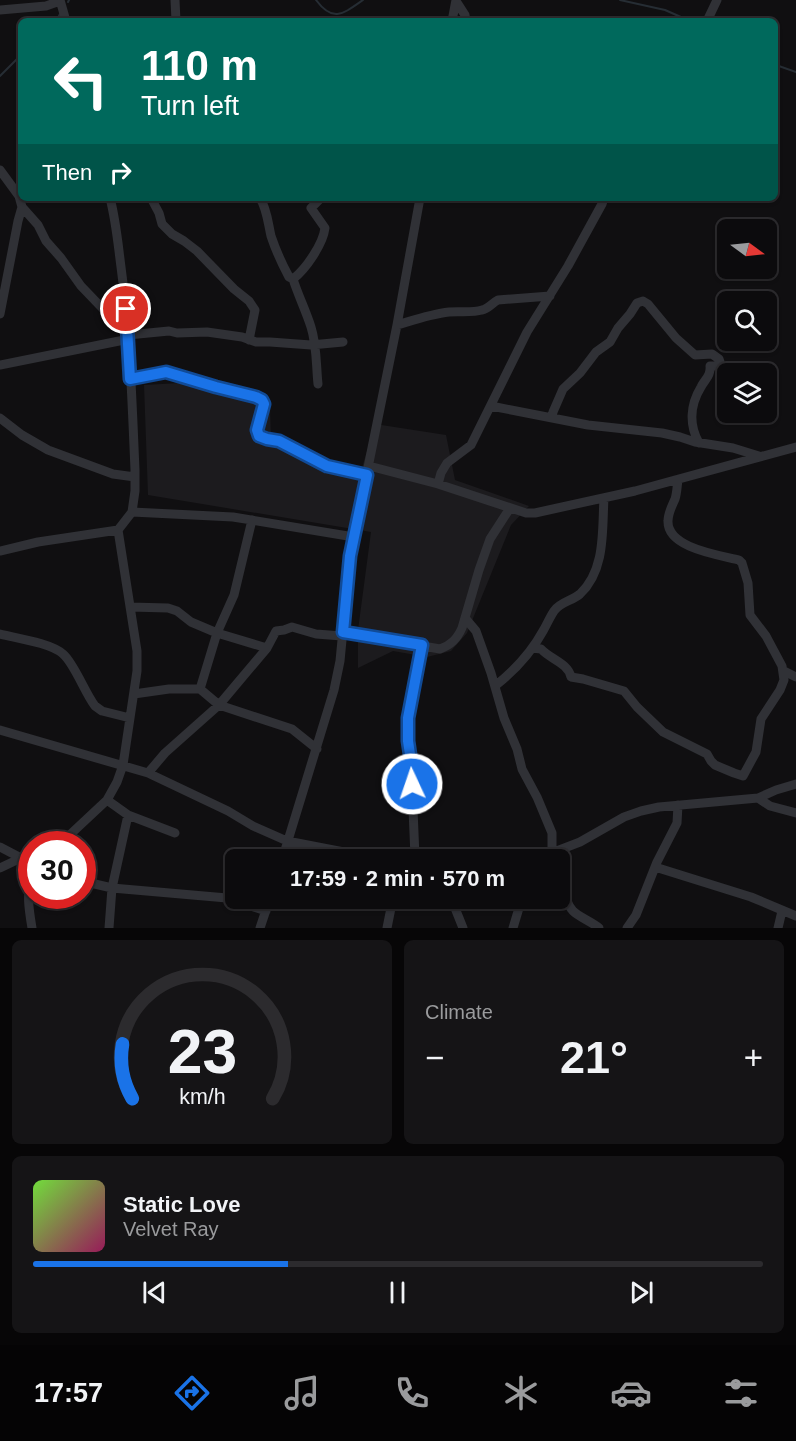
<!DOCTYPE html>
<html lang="en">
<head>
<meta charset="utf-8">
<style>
	body { margin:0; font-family:Helvetica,sans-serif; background:#151416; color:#f1f3f6; height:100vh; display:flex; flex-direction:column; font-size:22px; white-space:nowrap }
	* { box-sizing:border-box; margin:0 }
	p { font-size:20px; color:#9a9b9d }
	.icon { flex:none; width:33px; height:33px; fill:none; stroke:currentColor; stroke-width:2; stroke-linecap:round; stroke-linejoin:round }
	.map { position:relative; height:928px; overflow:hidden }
	.drawer { display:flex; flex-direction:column; gap:12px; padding:12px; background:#070607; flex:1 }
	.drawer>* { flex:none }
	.banner { position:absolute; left:18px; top:18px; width:760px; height:183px; border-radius:9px; box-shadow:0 2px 4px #0004,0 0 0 2px #2c2b2e; background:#00695c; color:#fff; overflow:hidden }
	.needle { width:39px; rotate:105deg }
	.buttons { position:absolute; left:717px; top:219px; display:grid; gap:12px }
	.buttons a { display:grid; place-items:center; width:60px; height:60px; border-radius:9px; background:#0c0b0d; box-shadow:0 2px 4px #0004,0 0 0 2px #2c2b2e; font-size:30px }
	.speed { position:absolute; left:18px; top:831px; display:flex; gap:12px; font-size:30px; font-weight:700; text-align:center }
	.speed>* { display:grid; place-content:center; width:78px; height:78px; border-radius:50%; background:#0c0b0d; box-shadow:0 2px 4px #0004,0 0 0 2px #2c2b2e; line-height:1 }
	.speed .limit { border:9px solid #d22; background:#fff; color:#111 }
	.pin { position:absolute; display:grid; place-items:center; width:51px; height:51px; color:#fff; margin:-26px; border:3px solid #fff; border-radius:50%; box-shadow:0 2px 6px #0007 }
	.me { position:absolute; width:66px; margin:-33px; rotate:357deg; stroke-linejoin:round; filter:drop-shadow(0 0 4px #0008) }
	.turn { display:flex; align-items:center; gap:21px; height:126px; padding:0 24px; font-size:27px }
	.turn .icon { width:78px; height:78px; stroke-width:2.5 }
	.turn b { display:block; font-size:42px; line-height:51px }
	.then { display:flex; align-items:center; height:57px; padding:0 24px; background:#0003; gap:12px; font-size:22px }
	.big { font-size:45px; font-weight:700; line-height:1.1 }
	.drawer .widget { flex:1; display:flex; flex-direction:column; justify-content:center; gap:9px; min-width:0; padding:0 21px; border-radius:9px; background:#151416 }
	.drawer .dial { align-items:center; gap:0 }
	.dial svg { height:156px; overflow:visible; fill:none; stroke:#2c2b2e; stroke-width:7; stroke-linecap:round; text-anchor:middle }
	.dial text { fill:#f1f3f6; stroke:none }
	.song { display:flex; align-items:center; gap:18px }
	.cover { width:72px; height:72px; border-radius:9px; background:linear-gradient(135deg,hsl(100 70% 55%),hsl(330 70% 35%)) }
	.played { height:6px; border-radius:3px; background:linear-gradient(90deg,#1a73e8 35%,#2c2b2e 35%) }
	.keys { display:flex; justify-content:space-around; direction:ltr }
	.heat { display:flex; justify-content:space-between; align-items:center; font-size:33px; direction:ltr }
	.drawer .tiles { flex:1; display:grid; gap:12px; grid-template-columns:1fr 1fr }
	.widget:last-child { grid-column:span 2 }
	.trip { position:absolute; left:225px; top:849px; width:345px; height:60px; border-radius:9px; background:#0c0b0d; box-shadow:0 2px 4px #0004,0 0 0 2px #2c2b2e; font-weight:700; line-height:60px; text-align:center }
	.menu { display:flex; height:96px; justify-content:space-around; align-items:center; background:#050405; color:#9a9b9d }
	.menu .icon { width:42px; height:42px }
	.menu .current { color:#1a73e8 }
	.menu b { font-size:27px; color:#f1f3f6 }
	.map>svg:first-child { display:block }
	.built { fill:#1c1b1e }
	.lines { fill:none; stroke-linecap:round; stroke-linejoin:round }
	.stream { stroke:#262d34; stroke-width:2 }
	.minor { stroke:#303136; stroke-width:9 }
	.route-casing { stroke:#114b97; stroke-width:15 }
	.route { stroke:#1a73e8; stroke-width:10 }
</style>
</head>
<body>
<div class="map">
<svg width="796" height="928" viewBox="0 0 796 928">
	<rect width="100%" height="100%" fill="#100f11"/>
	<path class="built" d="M180,383L270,406L271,443L359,478L375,424L446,435L455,480L529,506L511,525L467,633L451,651L427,657L393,651L358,668V630L371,532L148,495L144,385Z"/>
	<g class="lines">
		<path class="stream" d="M316,0C333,23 343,14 363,0
			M620,0L665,10L690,21
			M68,2L69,0
			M56,21L60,14
			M776,65L796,72
			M0,76L21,55"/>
		<path class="minor" d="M60,0L66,21
			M175,0L176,21
			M456,1L465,15L466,21
			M0,10L46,6L60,1
			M452,21L456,0
			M707,21L717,0
			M0,170L19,196L22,207L38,225L46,241L61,258L81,286L105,311L111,312L126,309
			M151,198L159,213L162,224L172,234L184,241L197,251L234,289L249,301L255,310L249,340
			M260,198C267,209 268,223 271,236C276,251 282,264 289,277L293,279C298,295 306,311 311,327C317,346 316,365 318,384
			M293,279C306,269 323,244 325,228L311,208L321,198
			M0,314L18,221L22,207
			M397,325C414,320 431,314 449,312C459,311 472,313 482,310C488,309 492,303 498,300L550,296
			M128,335L169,331L177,333L207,332L242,337L256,342H270L311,345L343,342
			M0,365L129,339
			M130,379L167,372L216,387L256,397L262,400L264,404L257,430L259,436L267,439L279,441L327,466L367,475
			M491,406L588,425L662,433L680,437L695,442L733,448L759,456
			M552,417L553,412L563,389L580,373L596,352L610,342L618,328L630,314L637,303L643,301L648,304L676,338L695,355L712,354L719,359L720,362L716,366H710C711,376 705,379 701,387C690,405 689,425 699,443
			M0,418L22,435L48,450L113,474L135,477
			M369,466L438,484L526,513H535L635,491L796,447
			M438,484L441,473L447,463L471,445L527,332L568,266L602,204L604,198
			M132,512L233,517L354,537
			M0,551L38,542L118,530
			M130,607L168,608L177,611L191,622L217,633L267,648
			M465,618L476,631L491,673L504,718L517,749L522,769L537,797L552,833V853L554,860
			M343,632L440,649C451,645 457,639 462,628L479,570L490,539L510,508
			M0,634C16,638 51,643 63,654C74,663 85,693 95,706L102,711L130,718
			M532,648L541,649C550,659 568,663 571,677L583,679L624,691L637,707L663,732L707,754L711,761L715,765L734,773L743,776L756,752L761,719L780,690L784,680L782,666L766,636L750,615L748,583L742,563L739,560C719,555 667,548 668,521C668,513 672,506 675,499C677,493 677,486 678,480
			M784,671L796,677
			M495,686C514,671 531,653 543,631C547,624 550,617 554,611C560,602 572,601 580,594C606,570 602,529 604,498
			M200,689L217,633L234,595L252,520
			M134,694L169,689H200L219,705L292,729L317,749
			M0,730L148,773L228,811L253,826L287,841L349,853L403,858L444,855L494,857H541L580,842L624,817L641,811L659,807L758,798L776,790L796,784
			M148,773L165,753L219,705L267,648L276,631L284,630L292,627L316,634L342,636
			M758,798L770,806L796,813
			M107,800L128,815L175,833
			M60,844L107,800L117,782L123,765L137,671V651L118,530L132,512L135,491V470C132,402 130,334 121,267C118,244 116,221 110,198
			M0,847L21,858L32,868
			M415,857L411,761L408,741V718L422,645
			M282,860L334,690L340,661L350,556L397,325L420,198
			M655,867L751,897L796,916
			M0,868L21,858
			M32,875C26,893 29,910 32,928
			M560,878C563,888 565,903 573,911C579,917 592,922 599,928
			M82,881L112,888L227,898L266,911
			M451,898L463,928
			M109,928L112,888L128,815
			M260,928L270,898
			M387,928L393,898
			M513,928L522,898
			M627,928L636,915L657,862L677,823L678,805
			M778,928L782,911"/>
	</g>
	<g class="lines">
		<g class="route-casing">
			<path id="route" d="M126,309L130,379L166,372L216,387L256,397L262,400L264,404L257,430L259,436L267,439L279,441L327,466L367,475L350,556L343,632L422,645L408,718V741L411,761L412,784"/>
		</g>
		<use href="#route" class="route"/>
	</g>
</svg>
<div class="buttons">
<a><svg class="needle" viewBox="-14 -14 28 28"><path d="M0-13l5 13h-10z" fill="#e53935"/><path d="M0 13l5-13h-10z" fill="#9a9b9d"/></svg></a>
<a><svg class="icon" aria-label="search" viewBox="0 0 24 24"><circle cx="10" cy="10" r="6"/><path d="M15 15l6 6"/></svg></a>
<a><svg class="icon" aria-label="layers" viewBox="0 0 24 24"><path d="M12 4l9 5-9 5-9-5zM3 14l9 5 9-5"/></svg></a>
</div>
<div class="speed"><div class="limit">30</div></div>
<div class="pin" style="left:126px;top:309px;background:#d93025"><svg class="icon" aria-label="arrive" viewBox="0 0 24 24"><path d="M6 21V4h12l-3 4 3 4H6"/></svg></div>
<svg class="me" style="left:412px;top:784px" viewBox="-20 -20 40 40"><circle r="17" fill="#1a73e8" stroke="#fff" stroke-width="3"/><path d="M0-11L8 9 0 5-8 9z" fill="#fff"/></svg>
<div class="trip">17:59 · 2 min · 570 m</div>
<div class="banner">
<div class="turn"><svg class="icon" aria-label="left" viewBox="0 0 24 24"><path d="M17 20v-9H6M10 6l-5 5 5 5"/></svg><div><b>110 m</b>Turn left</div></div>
<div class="then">Then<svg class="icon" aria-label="right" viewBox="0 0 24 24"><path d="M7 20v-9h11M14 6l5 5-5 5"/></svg></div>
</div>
</div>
<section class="drawer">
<div class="tiles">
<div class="widget dial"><svg viewBox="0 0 100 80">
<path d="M14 69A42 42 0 1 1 86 69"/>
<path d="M14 69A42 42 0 0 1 9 41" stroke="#1a73e8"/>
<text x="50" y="56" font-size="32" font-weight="700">23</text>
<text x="50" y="72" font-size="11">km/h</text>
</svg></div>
<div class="widget"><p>Climate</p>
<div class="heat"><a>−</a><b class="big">21°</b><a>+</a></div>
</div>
<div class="widget">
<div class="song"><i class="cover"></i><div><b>Static Love</b><p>Velvet Ray</p></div></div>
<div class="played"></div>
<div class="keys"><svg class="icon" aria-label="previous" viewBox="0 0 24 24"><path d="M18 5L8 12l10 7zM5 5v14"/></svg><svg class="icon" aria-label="pause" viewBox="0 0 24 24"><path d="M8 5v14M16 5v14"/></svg><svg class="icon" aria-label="next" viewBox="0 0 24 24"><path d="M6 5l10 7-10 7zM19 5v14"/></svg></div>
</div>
</div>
</section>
<nav class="menu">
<b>17:57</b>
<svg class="icon current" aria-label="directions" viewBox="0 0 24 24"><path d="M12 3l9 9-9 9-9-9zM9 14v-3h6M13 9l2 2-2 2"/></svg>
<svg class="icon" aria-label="music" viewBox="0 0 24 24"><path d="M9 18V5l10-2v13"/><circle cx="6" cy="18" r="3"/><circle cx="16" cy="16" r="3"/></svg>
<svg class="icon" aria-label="phone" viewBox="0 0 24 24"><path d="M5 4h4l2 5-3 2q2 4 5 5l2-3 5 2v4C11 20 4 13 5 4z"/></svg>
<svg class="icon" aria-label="climate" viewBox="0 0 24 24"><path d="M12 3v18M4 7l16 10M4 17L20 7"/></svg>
<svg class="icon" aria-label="car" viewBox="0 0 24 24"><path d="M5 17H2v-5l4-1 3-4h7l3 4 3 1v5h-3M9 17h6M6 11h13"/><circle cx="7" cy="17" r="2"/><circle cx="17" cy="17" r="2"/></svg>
<svg class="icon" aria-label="filters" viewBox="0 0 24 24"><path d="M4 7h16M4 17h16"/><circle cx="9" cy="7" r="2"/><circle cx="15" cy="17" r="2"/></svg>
</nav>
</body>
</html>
